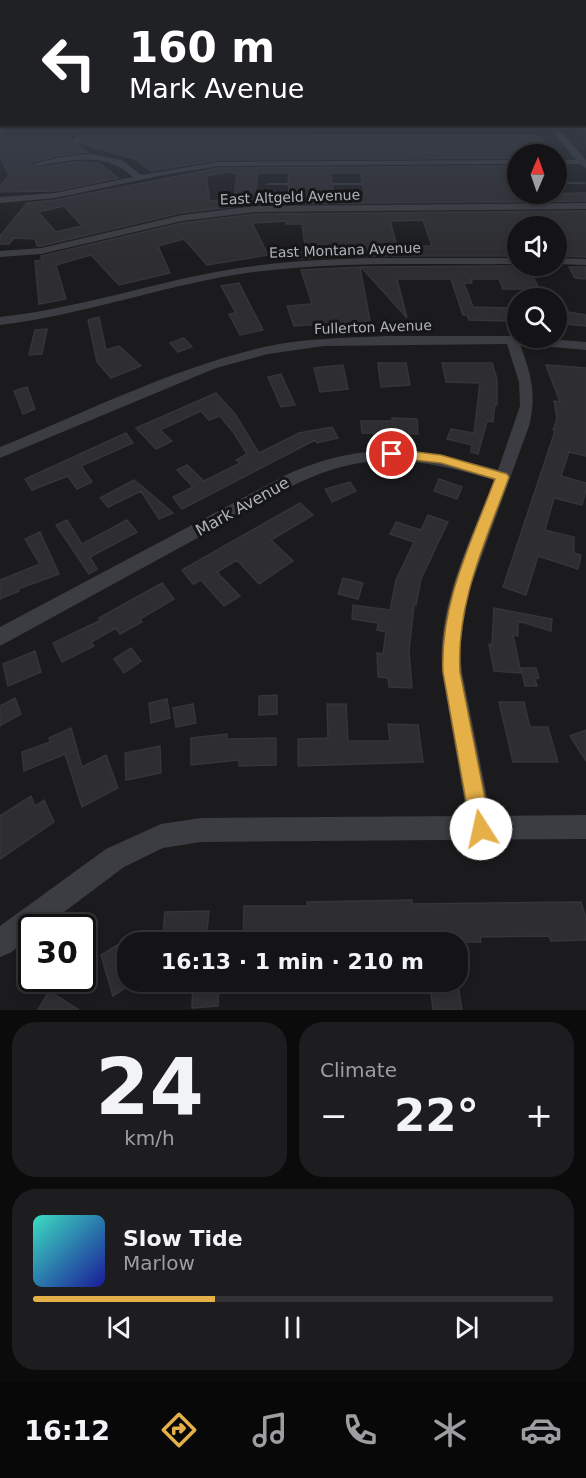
<!DOCTYPE html>
<html lang="en">
<head>
<meta charset="utf-8">
<style>
	body { margin:0; font-family:"DejaVu Sans",sans-serif; background:#1d1d1f; color:#f1f3f6; height:100vh; display:flex; flex-direction:column; font-size:22px; white-space:nowrap }
	* { box-sizing:border-box; margin:0 }
	p { font-size:20px; color:#9d9ea1 }
	.icon { flex:none; width:33px; height:33px; fill:none; stroke:currentColor; stroke-width:2; stroke-linecap:round; stroke-linejoin:round }
	.map { position:relative; height:1010px; overflow:hidden }
	.drawer { display:flex; flex-direction:column; gap:12px; padding:12px; background:#0b0b0c; flex:1 }
	.drawer>* { flex:none }
	.banner { position:absolute; left:0px; top:0px; width:586px; height:126px; box-shadow:0 3px 9px #0003,0 0 0 2px #333335; background:#202124; color:#fff; overflow:hidden }
	.needle { width:39px; rotate:2deg }
	.buttons { position:absolute; left:507px; top:144px; display:grid; gap:12px }
	.buttons a { display:grid; place-items:center; width:60px; height:60px; border-radius:50%; background:#141416; box-shadow:0 3px 9px #0003,0 0 0 2px #333335; font-size:30px }
	.speed { position:absolute; left:18px; top:914px; display:flex; gap:12px; font-size:30px; font-weight:700; text-align:center }
	.speed>* { display:grid; place-content:center; width:78px; height:78px; border-radius:50%; background:#141416; box-shadow:0 3px 9px #0003,0 0 0 2px #333335; line-height:1 }
	.speed .limit { border:3px solid #111; border-radius:9px; background:#fff; color:#111 }
	.pin { position:absolute; display:grid; place-items:center; width:51px; height:51px; color:#fff; margin:-26px; border:3px solid #fff; border-radius:50%; box-shadow:0 2px 6px #0007 }
	.me { position:absolute; width:66px; margin:-33px; rotate:350deg; stroke-linejoin:round; filter:drop-shadow(0 0 4px #0008) }
	.turn { display:flex; align-items:center; gap:21px; height:126px; padding:0 30px; font-size:27px }
	.turn .icon { width:78px; height:78px; stroke-width:2.5 }
	.turn b { display:block; font-size:42px; line-height:51px }
	.big { font-size:45px; font-weight:600; line-height:1.1 }
	.drawer .tile { flex:1; display:flex; flex-direction:column; justify-content:center; gap:9px; min-width:0; padding:0 21px; border-radius:24px; background:#1d1d1f }
	.drawer .dial { align-items:center; gap:0 }
	.dial b { font-size:78px; line-height:1 }
	.song { display:flex; align-items:center; gap:18px }
	.cover { width:72px; height:72px; border-radius:9px; background:linear-gradient(135deg,hsl(170 70% 55%),hsl(240 70% 35%)) }
	.played { height:6px; border-radius:3px; background:linear-gradient(90deg,#e6b049 35%,#333335 35%) }
	.keys { display:flex; justify-content:space-around; direction:ltr }
	.heat { display:flex; justify-content:space-between; align-items:center; font-size:33px; direction:ltr }
	.drawer .tiles { flex:1; display:grid; gap:12px; grid-template-columns:1fr 1fr }
	.tile:last-child { grid-column:span 2 }
	.trip { position:absolute; left:117px; top:932px; width:351px; height:60px; border-radius:24px; background:#141416; box-shadow:0 3px 9px #0003,0 0 0 2px #333335; font-weight:600; line-height:60px; text-align:center }
	.tab-bar { display:flex; height:96px; justify-content:space-around; align-items:center; background:#080809; color:#9d9ea1 }
	.tab-bar .icon { width:42px; height:42px }
	.tab-bar .on { color:#e6b049 }
	.tab-bar b { font-size:27px; color:#f1f3f6 }
	.map>svg:first-child { display:block }
	.lines { fill:none; stroke-linecap:round; stroke-linejoin:round }
	.stream { stroke:#313a41; stroke-width:2 }
	.building { fill:#2e2e31; stroke:#353539; stroke-width:1.5; fill-rule:evenodd }
	.street { fill:#3c3d42; fill-rule:evenodd }
	.route { fill:#e6b049; stroke:#96722f; stroke-width:1.5 }
	.labels { text-anchor:middle; stroke-width:6; stroke-linejoin:round; paint-order:stroke }
	.far-street-label { font-size:14px; fill:#aeb3bb; stroke:#161618 }
	.street-label { font-size:16px; fill:#aeb3bb; stroke:#161618 }
</style>
</head>
<body>
<div class="map">
<svg width="586" height="1010" viewBox="0 0 586 1010">
	<rect width="100%" height="100%" fill="#1b1b1d"/>
	<g class="lines">
		<path class="stream" d="M556,183H585
			M267,184H294
			M327,184H366"/>
	</g>
	<path class="building" d="M85,124H305V126H83Z
		M0,135L67,136L87,152L57,156L32,162L31,165L37,168L75,162L99,163L118,178L55,191L0,192V186L9,176L0,155Z
		M78,135H533L540,137L555,154H514L516,158L219,160L151,171L135,159L74,141Z
		M518,166V194L586,193V201L255,204L181,213L41,246H37L35,239L14,238L9,244H0V236L27,203L55,200L219,168ZM230,172L237,174L234,198L210,201L206,176ZM258,173H288L289,195L255,197ZM330,173H360L365,195H334ZM64,206L82,226L56,232L38,212Z
		M586,211V257L564,256L556,240V226H544L541,222H518V256H378L297,259L294,248L305,247L302,224H286V221L252,223L268,255L207,265L184,239L158,246L170,273L119,285L91,255L56,265L66,299L39,304L35,261L42,260L41,256L182,223L255,214ZM423,220L432,246H397L390,221Z
		M518,266V272H531L539,289H503L499,279H471L472,283H464L473,307L510,308L515,321L469,320L467,315H463L451,279H397L407,318L361,267Z
		M360,267L370,321L294,326L287,306L312,304L301,270Z
		M569,267H586V279L575,278Z
		M239,283L263,330L240,335L229,314L236,313L221,286Z
		M556,307L567,308L568,312L586,315V326L556,323Z
		M99,317L106,350L119,346L141,366L111,378L97,362L88,320Z
		M47,329L42,354L29,355L35,330Z
		M184,338L192,347L178,352L170,343Z
		M378,363H406L410,385L381,387Z
		M442,363H492L497,379V405L495,404L493,422L487,421L478,454L471,452L472,445L447,439L451,429L474,433L480,383L446,382Z
		M343,365L348,389L320,392L314,368Z
		M546,365L586,368V456L569,452L561,476L586,483L585,494L582,505L554,498L545,530L574,537V553L581,555L578,569L538,556L526,595L503,587L555,431L553,430L557,419L554,401L560,402Z
		M281,374L295,405L281,407L268,377Z
		M27,387L35,409L23,414L14,391Z
		M216,393L235,414L259,453L299,433L332,427L338,438L317,443L315,440L182,509L173,497L193,487L177,470L187,465L204,481L240,463L236,460L247,454L234,433L220,416L209,420L201,411L160,430L172,441L156,449L136,428Z
		M392,418L417,419L418,434L362,433L361,421H392Z
		M126,433L133,443L81,466L92,482L77,489L68,476L32,490L25,479Z
		M439,479L462,487L457,499L434,491Z
		M134,480L143,487L173,513L159,519L141,491L108,507L100,498Z
		M350,482L356,491L332,502L325,489Z
		M300,503L313,515L271,540L293,561L259,584L237,560L217,572L240,596L224,606L201,580L193,584L182,570Z
		M428,515L448,522L421,579L416,605H414L409,651L412,688L389,687L388,678L378,677L377,653L383,654L386,632L377,630L378,623L352,619L353,605L390,610L396,580L414,542L390,534L396,522L421,530Z
		M67,520L82,544L127,520L137,532L90,557L97,569L89,574L56,525Z
		M40,532L59,574L18,589L19,591L0,599V580L40,564L25,539Z
		M343,578L363,583L358,599L338,594Z
		M162,583L174,599L140,619L142,622L120,634L116,628L91,642L94,646L62,662L53,643L101,620L99,618Z
		M494,608L552,619L551,631L518,621V636L513,635L521,673L494,671L489,644L492,645Z
		M131,648L141,661L124,673L114,659Z
		M35,651L41,672L8,686L3,664Z
		M521,668H536L539,678L535,679L537,686H525Z
		M277,695V714L259,715V696Z
		M15,698L21,714L0,726V706Z
		M167,699L170,718L151,723L149,703Z
		M499,702H524L530,727H548L558,762H513Z
		M193,704L196,723L176,727L173,708Z
		M327,704H346L348,741H390L388,724L418,725L423,762L298,766V739L328,738Z
		M71,728L82,767L106,755L118,788L82,807L65,754L24,771L22,752L50,742L49,738Z
		M586,730V761L570,736Z
		M227,734V739L276,738V765L239,766V760L191,765V738Z
		M160,746L161,773L126,780L125,753Z
		M31,796L35,806L44,800L54,822L0,859V816Z
		M412,900V904L581,902L586,918V940L551,941L549,936L480,937L481,942H436V938L243,942L244,906H307V902Z
		M209,911L206,942H162L165,912Z
		M128,938V986L113,996L101,955Z
		M193,981H219L218,1006L192,1008Z
		M430,985H458L462,1010H433Z
		M49,991L79,1010H38Z"/>
	<g class="lines">
		<path class="street" d="M0,114H2V118H0Z
			M586,127V131H560L586,160V168L580,164H556V160H576L552,131L0,133V129Z
			M89,154L122,160L141,175L219,162L518,160V164L219,166L164,175L55,198L0,203V197L55,193L133,177C105,151 71,160 37,166L33,164L57,158Z
			M586,203V209L255,212L182,221L41,254L0,257V251L41,248L182,215L255,206Z
			M378,258H518V264C425,265 332,260 240,274C159,287 82,315 0,325V317C72,309 140,287 210,273C266,262 322,259 378,258Z
			M556,258L586,259V265L556,264Z
			M387,336H512L586,342V350L520,344C531,375 537,393 529,426L467,597L460,648L462,672L491,816L586,815V839L201,842L163,848L124,867L44,927H32V936L10,953L0,957V926L106,849L161,824L201,818L467,816L442,672C437,604 470,542 494,480C418,458 371,449 298,483L0,646V627L286,475C365,440 417,448 498,470L520,406L519,382L507,344L324,346L268,354L216,368L0,458V447C86,412 173,368 264,347C304,338 346,338 387,336Z"/>
	</g>
	<linearGradient id="sky" x2="0" y2="1"><stop stop-color="#0f0f10"/><stop offset="0.44" stop-color="#393f4c"/><stop offset="1" stop-color="#393f4c" stop-opacity="0"/></linearGradient>
	<rect width="586" height="255" fill="url(#sky)"/>
	<path class="route" d="M392,449L441,455L507,474L509,477C486,541 456,602 460,672L491,829L488,836L481,839L474,836L471,829L443,672C440,603 471,543 495,479L441,463L388,457L386,454L388,451Z"/>
	<g class="labels">
		<g class="far-street-label">
			<text transform="translate(290 197) rotate(-2)" y="5">East Altgeld Avenue</text>
			<text transform="translate(345 250) rotate(-2)" y="5">East Montana Avenue</text>
			<text transform="translate(373 327) rotate(-2)" y="5">Fullerton Avenue</text>
		</g>
		<g class="street-label">
			<text transform="translate(242 506) rotate(-29)" y="6">Mark Avenue</text>
		</g>
	</g>
</svg>
<div class="buttons">
<a><svg class="needle" viewBox="-14 -14 28 28"><path d="M0-13l5 13h-10z" fill="#e53935"/><path d="M0 13l5-13h-10z" fill="#9d9ea1"/></svg></a>
<a><svg class="icon" aria-label="sound" viewBox="0 0 24 24"><path d="M4 9h4l5-4v14l-5-4H4zM17 9q2 3 0 6"/></svg></a>
<a><svg class="icon" aria-label="search" viewBox="0 0 24 24"><circle cx="10" cy="10" r="6"/><path d="M15 15l6 6"/></svg></a>
</div>
<div class="speed"><div class="limit">30</div></div>
<div class="pin" style="left:392px;top:454px;background:#d93025"><svg class="icon" aria-label="arrive" viewBox="0 0 24 24"><path d="M6 21V4h12l-3 4 3 4H6"/></svg></div>
<svg class="me" style="left:481px;top:829px" viewBox="-20 -20 40 40"><circle r="19" fill="#fff"/><path d="M0-13L10 11 0 6-10 11z" fill="#e6b049"/></svg>
<div class="trip">16:13 · 1 min · 210 m</div>
<div class="banner">
<div class="turn"><svg class="icon" aria-label="left" viewBox="0 0 24 24"><path d="M17 20v-9H6M10 6l-5 5 5 5"/></svg><div><b>160 m</b>Mark Avenue</div></div>
</div>
</div>
<section class="drawer">
<div class="tiles">
<div class="tile dial"><b>24</b><p>km/h</p></div>
<div class="tile"><p>Climate</p>
<div class="heat"><a>−</a><b class="big">22°</b><a>+</a></div>
</div>
<div class="tile">
<div class="song"><i class="cover"></i><div><b>Slow Tide</b><p>Marlow</p></div></div>
<div class="played"></div>
<div class="keys"><svg class="icon" aria-label="previous" viewBox="0 0 24 24"><path d="M18 5L8 12l10 7zM5 5v14"/></svg><svg class="icon" aria-label="pause" viewBox="0 0 24 24"><path d="M8 5v14M16 5v14"/></svg><svg class="icon" aria-label="next" viewBox="0 0 24 24"><path d="M6 5l10 7-10 7zM19 5v14"/></svg></div>
</div>
</div>
</section>
<nav class="tab-bar">
<b>16:12</b>
<svg class="icon on" aria-label="directions" viewBox="0 0 24 24"><path d="M12 3l9 9-9 9-9-9zM9 14v-3h6M13 9l2 2-2 2"/></svg>
<svg class="icon" aria-label="music" viewBox="0 0 24 24"><path d="M9 18V5l10-2v13"/><circle cx="6" cy="18" r="3"/><circle cx="16" cy="16" r="3"/></svg>
<svg class="icon" aria-label="phone" viewBox="0 0 24 24"><path d="M5 4h4l2 5-3 2q2 4 5 5l2-3 5 2v4C11 20 4 13 5 4z"/></svg>
<svg class="icon" aria-label="climate" viewBox="0 0 24 24"><path d="M12 3v18M4 7l16 10M4 17L20 7"/></svg>
<svg class="icon" aria-label="car" viewBox="0 0 24 24"><path d="M5 17H2v-5l4-1 3-4h7l3 4 3 1v5h-3M9 17h6M6 11h13"/><circle cx="7" cy="17" r="2"/><circle cx="17" cy="17" r="2"/></svg>
</nav>
</body>
</html>
